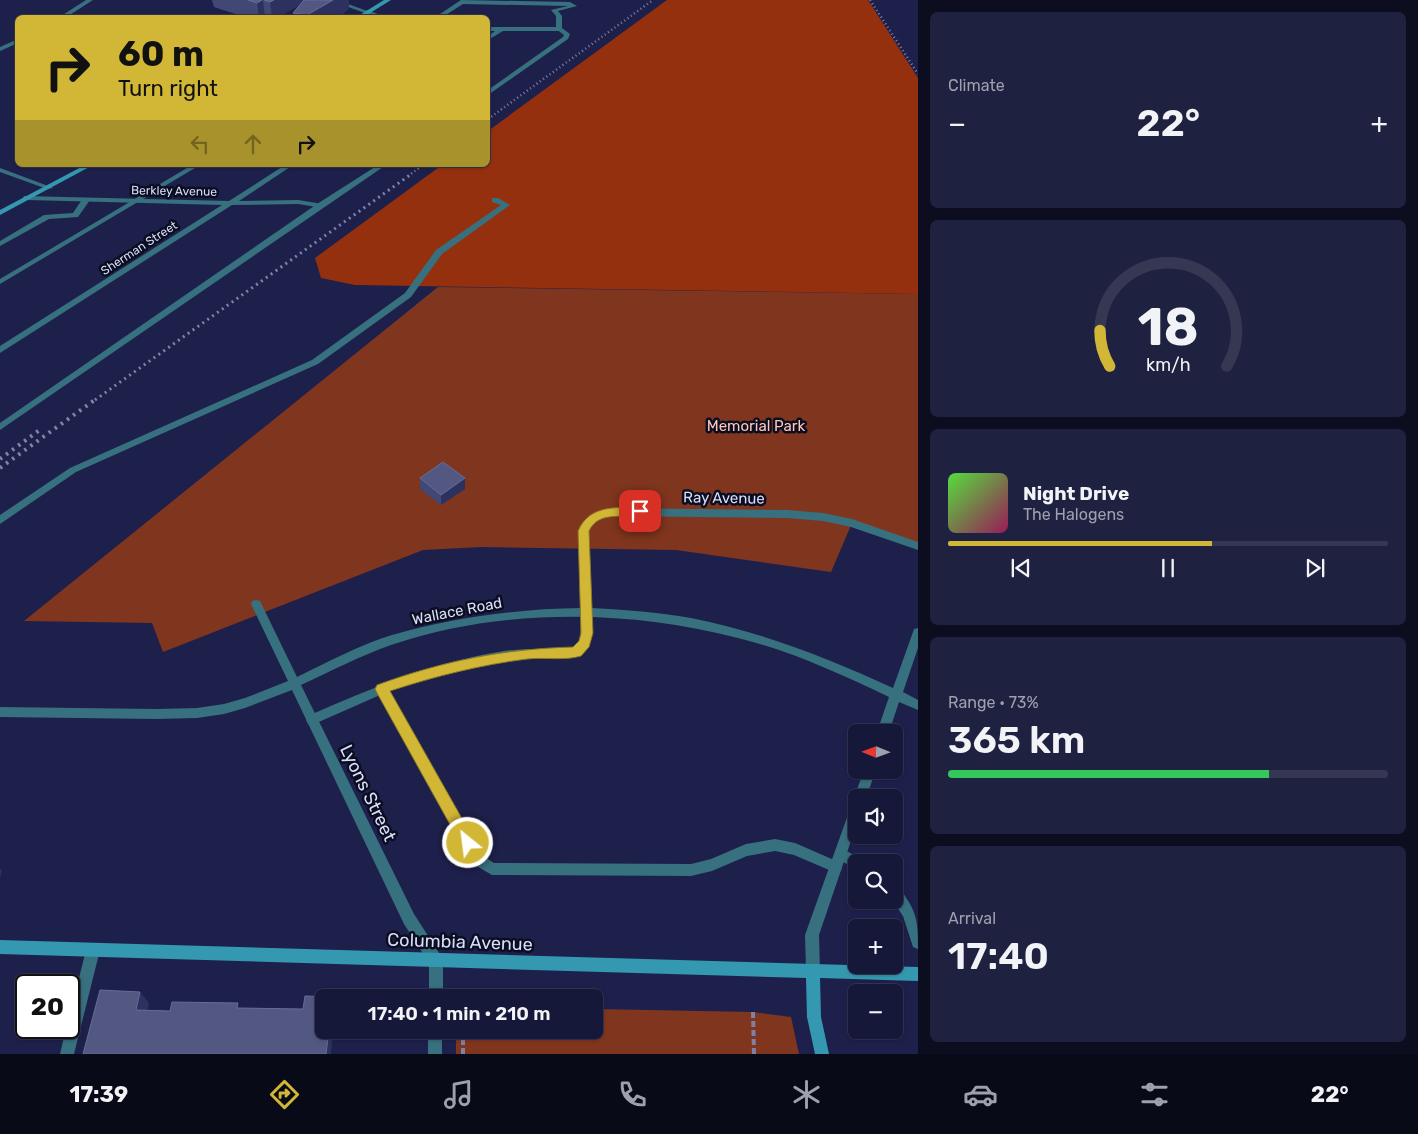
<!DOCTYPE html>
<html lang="en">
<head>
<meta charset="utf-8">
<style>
	body { margin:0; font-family:Rubik,sans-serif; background:#1f2141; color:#f1f3f6; height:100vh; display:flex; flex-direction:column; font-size:19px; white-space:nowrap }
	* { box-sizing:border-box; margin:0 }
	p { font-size:16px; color:#9ea0ae }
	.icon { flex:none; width:28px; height:28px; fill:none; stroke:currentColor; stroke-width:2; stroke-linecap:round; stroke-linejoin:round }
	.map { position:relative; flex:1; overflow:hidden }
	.details { display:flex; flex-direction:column; gap:12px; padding:12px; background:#0c0d1f; width:500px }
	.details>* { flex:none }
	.top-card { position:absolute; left:15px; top:15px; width:475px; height:152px; border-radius:8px; box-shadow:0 1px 4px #0004,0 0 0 1px #353753; background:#d2b736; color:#111; overflow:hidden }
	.needle { width:32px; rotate:271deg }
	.tools { position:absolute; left:848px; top:724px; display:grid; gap:10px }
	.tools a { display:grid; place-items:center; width:55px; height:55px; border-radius:8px; background:#161839; box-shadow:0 1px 4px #0004,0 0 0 1px #353753; font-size:25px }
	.speed { position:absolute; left:15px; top:974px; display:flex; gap:10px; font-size:25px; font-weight:700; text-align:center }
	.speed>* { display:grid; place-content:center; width:65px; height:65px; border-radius:50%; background:#161839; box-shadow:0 1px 4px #0004,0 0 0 1px #353753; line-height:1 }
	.speed .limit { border:2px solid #111; border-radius:8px; background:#fff; color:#111 }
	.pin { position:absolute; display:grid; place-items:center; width:42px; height:42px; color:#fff; margin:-21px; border-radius:10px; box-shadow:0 2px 8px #0006 }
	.me { position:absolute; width:55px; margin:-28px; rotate:331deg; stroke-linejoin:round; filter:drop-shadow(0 0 4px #0008) }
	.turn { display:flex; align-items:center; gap:18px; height:105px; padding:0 20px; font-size:22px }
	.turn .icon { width:65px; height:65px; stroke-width:2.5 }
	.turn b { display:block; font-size:35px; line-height:42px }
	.lanes { display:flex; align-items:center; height:48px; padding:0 20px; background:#0003; justify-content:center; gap:25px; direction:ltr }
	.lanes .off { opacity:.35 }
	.big { font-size:38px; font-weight:600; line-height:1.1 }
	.details .widget { flex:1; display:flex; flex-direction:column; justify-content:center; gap:8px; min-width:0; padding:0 18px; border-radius:8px; background:#1f2141 }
	.details .dial { align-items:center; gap:0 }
	.dial svg { height:130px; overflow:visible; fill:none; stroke:#353753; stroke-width:7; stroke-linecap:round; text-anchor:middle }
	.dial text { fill:#f1f3f6; stroke:none }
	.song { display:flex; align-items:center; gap:15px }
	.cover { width:60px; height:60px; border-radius:8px; background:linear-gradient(135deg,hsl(110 70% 55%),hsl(330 70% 35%)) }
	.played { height:5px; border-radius:2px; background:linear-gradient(90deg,#d2b736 60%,#353753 60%) }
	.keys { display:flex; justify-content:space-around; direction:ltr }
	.heat { display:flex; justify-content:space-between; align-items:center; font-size:28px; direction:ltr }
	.charge { height:8px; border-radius:4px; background:linear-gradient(90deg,#34c759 73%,#353753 0) }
	.trip { position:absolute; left:315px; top:989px; width:288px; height:50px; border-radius:8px; background:#161839; box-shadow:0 1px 4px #0004,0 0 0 1px #353753; font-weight:600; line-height:50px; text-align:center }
	.dock { display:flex; height:80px; justify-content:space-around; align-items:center; background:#090a17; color:#9ea0ae }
	.dock .icon { width:35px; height:35px }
	.dock .selected { color:#d2b736 }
	.dock b { font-size:22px; color:#f1f3f6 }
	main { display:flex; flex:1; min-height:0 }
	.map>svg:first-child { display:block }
	.green { fill:#80351e }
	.forest { fill:#95300f }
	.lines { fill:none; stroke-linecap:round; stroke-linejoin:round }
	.path { stroke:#7e81a5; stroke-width:4; stroke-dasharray:6 3; stroke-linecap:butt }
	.lane { fill:#37707e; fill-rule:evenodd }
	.street { fill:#37707e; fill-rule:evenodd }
	.secondary { fill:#3499b0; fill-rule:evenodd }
	.rail-far2 { stroke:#8083a7; stroke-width:2.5; stroke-dasharray:1 3; stroke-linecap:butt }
	.rail-far1 { stroke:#8083a7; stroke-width:3; stroke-dasharray:2 4; stroke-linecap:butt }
	.rail { stroke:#8083a7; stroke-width:4; stroke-dasharray:2.5 5; stroke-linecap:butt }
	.wall { fill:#424875 }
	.shaded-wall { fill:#2d315f }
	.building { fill:#535883; stroke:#686d96 }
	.route { fill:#d2b736; stroke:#887723 }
	.labels { text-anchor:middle; stroke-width:5; stroke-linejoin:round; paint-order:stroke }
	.far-street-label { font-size:12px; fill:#d9defb; stroke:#0b0d20 }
	.park-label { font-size:15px; fill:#ffc6b6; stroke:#0b0d20 }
	.street-label { font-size:15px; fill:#d9defb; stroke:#0b0d20 }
	.near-street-label { font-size:18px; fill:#d9defb; stroke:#0b0d20 }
</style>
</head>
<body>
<main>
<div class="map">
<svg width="918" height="1054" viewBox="0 0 918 1054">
	<rect width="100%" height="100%" fill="#1e204c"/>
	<path class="green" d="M438,287L918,294V546L852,523L831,572L676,550L481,547L423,550L163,652L152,623L24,621Z
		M594,1009L753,1012L791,1017L799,1054H456V1030H594Z"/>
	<path class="forest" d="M667,0H868L918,78V294L355,285L321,278L315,258L442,165H488V131Z"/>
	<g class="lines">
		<path class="path" d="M753,1012L754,1054
			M463,1054V1035L466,1030"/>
		<path class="lane" d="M86,0H93L65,18H58Z
			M329,0H337L370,12L365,13Z
			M461,0L570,2L577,6L558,11L562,16V28L570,34L568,39L488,95V90L563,37L564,35L556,29V16L551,10L568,6L463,4L441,18H434Z
			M18,39V43L0,51V47Z
			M192,165H200L0,284V279Z
			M378,165H386L0,430V423L317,204Z
			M0,168L51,187L53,188L47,189L0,172Z
			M83,198L90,200L78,217L49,219L0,246V241L44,215L73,213Z
			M492,198H498L510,205L442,254L411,297L318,364L76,472L0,524V515L70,468L312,360L405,293L436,250L501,205L492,202Z
			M587,607L591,608L592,611C593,628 593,643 580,655L505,661L436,676L389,691L483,856L494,863L691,864L711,859L746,844L775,839L795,843L841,863L842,867L841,871L836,873L794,855L775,851L747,856L712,871L691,876L492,875L473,864L380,695L312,725L308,724L306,720L308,716C372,688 434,662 504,651C527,648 551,649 573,648L580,639L582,611L583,608Z
			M841,848L861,859L862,862H856V869L836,858L835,854L836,850Z
			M894,885C900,888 902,891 905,896C918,915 918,926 918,949L913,947L903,916L892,900H894Z"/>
		<path class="street" d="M367,10L386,17V18H377L365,13L364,12Z
			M488,27H559L562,29L559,31H503L488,40V36L495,31H488Z
			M285,165H293L239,201L298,200L323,204V208L298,204L232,205L0,353V346L222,205L27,200L23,198L24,196L229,201Z
			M611,508L787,510L823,513L852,519L918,542V550L851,527L823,521L787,518L611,516L598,520L588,531L592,608C625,610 658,612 691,618C762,632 828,658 893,688L913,632L914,629L918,628V648L903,692L918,700V710L899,702L889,732H877L889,697C840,674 791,651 738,638C628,609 499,608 391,645C360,656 331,671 301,685L414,914L441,956L443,961V998H429V963L404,924L292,690L245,708L224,714L197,718L156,719L0,717V707L156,709L197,708L224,704L245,698L283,683L288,681L251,604L252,601L256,600L260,601L297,677C328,662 359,645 392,635C454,617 517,609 581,608L578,531C586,517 595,512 611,508Z
			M864,770H876L866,798H856V802L854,798Z
			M856,803V826L819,935L820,971L818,976L813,978L808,976L806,971L805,935L850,809L852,805Z
			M93,943L98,945L100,950L74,1054H60L66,1028H69V1018L86,950L88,945Z
			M428,1030H442V1054H428Z"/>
		<path class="secondary" d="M384,0H391L362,18H355Z
			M85,165H93L0,215V210Z
			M0,940L918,967V981L820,978L821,1017L829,1054H815L807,1017L806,978L0,954Z"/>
		<path class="rail-far2" d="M870,0L918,74
			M488,119L653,0
			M408,176L423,165"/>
		<path class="rail-far1" d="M95,400L410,175"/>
		<path class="rail" d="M0,459L41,429
			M0,468L96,399"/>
	</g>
	<path class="wall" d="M212,0H349V9L336,18H293V13L301,4L277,18H248L214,7Z
		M420,478H465V489L441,505L420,489Z"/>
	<path class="shaded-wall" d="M262,0H263L265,18H259L257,3Z
		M274,0H308L277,18H272L270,2Z
		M333,0H349V9L336,18H308L307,15Z
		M465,478V489L441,505V495Z
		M0,868L2,871L0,878Z
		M140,992L149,1003L145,1020L136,1010Z
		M329,1030H333L331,1054H326Z"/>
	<path class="building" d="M248,0H262L257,3Z
		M264,0H274L270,2Z
		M304,0H333L307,15L293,13Z
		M443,462L465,478L441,495L420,478Z
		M100,990L140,992L136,1010L170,1011L172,1002L238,1003L237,1008L303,1009L305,996L332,997L324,998V1030H329L326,1054H83Z"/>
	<path class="route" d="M640,507L646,511L644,514C626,520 599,509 589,531L593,633L589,647L581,656C565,661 544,657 527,659C480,665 436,676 390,691L473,838L476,843L473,848L468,850L463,848L377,693L375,689L377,685C443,661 503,649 573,647L579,641L581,633L578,531C590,504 616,508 640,507Z"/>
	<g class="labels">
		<g class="far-street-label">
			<text transform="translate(174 191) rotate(1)" y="4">Berkley Avenue</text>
			<text transform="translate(139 248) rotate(-33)" y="4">Sherman Street</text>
		</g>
		<g class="park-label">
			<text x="756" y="431">Memorial Park</text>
		</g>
		<g class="street-label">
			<text transform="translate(724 498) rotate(1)" y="5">Ray Avenue</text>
			<text transform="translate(457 611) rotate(-11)" y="5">Wallace Road</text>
		</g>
		<g class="near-street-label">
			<text transform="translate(368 793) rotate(64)" y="6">Lyons Street</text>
			<text transform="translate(460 942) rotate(2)" y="6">Columbia Avenue</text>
		</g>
	</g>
</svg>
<div class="tools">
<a><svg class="needle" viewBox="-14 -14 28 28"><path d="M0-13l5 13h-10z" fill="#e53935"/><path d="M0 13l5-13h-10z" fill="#9ea0ae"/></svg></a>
<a><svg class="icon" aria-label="sound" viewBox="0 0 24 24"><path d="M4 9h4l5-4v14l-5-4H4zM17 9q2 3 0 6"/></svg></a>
<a><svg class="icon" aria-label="search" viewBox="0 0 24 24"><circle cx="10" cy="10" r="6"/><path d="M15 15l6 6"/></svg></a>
<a>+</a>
<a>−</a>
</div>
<div class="speed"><div class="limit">20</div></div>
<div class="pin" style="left:640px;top:511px;background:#d93025"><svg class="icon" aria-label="arrive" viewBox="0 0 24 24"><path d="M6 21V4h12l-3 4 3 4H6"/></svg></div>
<svg class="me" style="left:468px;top:843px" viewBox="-20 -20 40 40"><circle r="17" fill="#d2b736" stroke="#fff" stroke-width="3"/><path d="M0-11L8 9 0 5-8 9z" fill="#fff"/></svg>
<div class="trip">17:40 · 1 min · 210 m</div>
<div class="top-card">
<div class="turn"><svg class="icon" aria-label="right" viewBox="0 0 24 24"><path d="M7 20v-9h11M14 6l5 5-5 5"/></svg><div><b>60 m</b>Turn right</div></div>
<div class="lanes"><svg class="icon off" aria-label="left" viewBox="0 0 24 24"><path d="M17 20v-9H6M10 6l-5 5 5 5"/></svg><svg class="icon off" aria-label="ahead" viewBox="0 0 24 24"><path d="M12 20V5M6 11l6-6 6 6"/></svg><svg class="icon" aria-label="right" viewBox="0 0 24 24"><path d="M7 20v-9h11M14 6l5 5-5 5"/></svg></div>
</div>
</div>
<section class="details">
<div class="widget"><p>Climate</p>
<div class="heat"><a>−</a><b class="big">22°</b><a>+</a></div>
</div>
<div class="widget dial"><svg viewBox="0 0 100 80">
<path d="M14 69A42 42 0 1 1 86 69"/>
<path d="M14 69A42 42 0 0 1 8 47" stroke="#d2b736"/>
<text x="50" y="56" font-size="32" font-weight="700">18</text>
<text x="50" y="72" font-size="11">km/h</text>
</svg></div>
<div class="widget">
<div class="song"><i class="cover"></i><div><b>Night Drive</b><p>The Halogens</p></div></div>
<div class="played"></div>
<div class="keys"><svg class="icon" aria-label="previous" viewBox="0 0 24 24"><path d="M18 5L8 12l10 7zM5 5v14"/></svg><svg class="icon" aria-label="pause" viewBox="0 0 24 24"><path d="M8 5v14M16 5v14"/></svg><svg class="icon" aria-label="next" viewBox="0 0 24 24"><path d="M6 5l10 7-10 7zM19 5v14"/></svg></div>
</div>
<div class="widget"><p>Range · 73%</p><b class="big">365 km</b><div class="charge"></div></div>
<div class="widget"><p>Arrival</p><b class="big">17:40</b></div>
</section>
</main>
<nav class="dock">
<b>17:39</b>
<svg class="icon selected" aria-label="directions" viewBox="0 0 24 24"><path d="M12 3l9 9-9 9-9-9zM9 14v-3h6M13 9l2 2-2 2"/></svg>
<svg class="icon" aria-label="music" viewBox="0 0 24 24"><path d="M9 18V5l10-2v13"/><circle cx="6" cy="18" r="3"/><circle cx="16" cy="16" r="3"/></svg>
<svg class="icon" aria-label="phone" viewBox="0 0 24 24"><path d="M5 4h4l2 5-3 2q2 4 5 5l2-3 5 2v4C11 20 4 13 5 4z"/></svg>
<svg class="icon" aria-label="climate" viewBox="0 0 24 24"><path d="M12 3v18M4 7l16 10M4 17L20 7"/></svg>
<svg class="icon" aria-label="car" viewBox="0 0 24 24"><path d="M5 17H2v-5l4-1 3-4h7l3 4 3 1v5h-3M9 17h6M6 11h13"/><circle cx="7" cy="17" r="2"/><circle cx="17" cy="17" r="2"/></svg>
<svg class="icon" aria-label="filters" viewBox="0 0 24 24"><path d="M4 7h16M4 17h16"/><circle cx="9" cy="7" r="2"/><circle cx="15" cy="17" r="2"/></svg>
<b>22°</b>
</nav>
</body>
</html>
